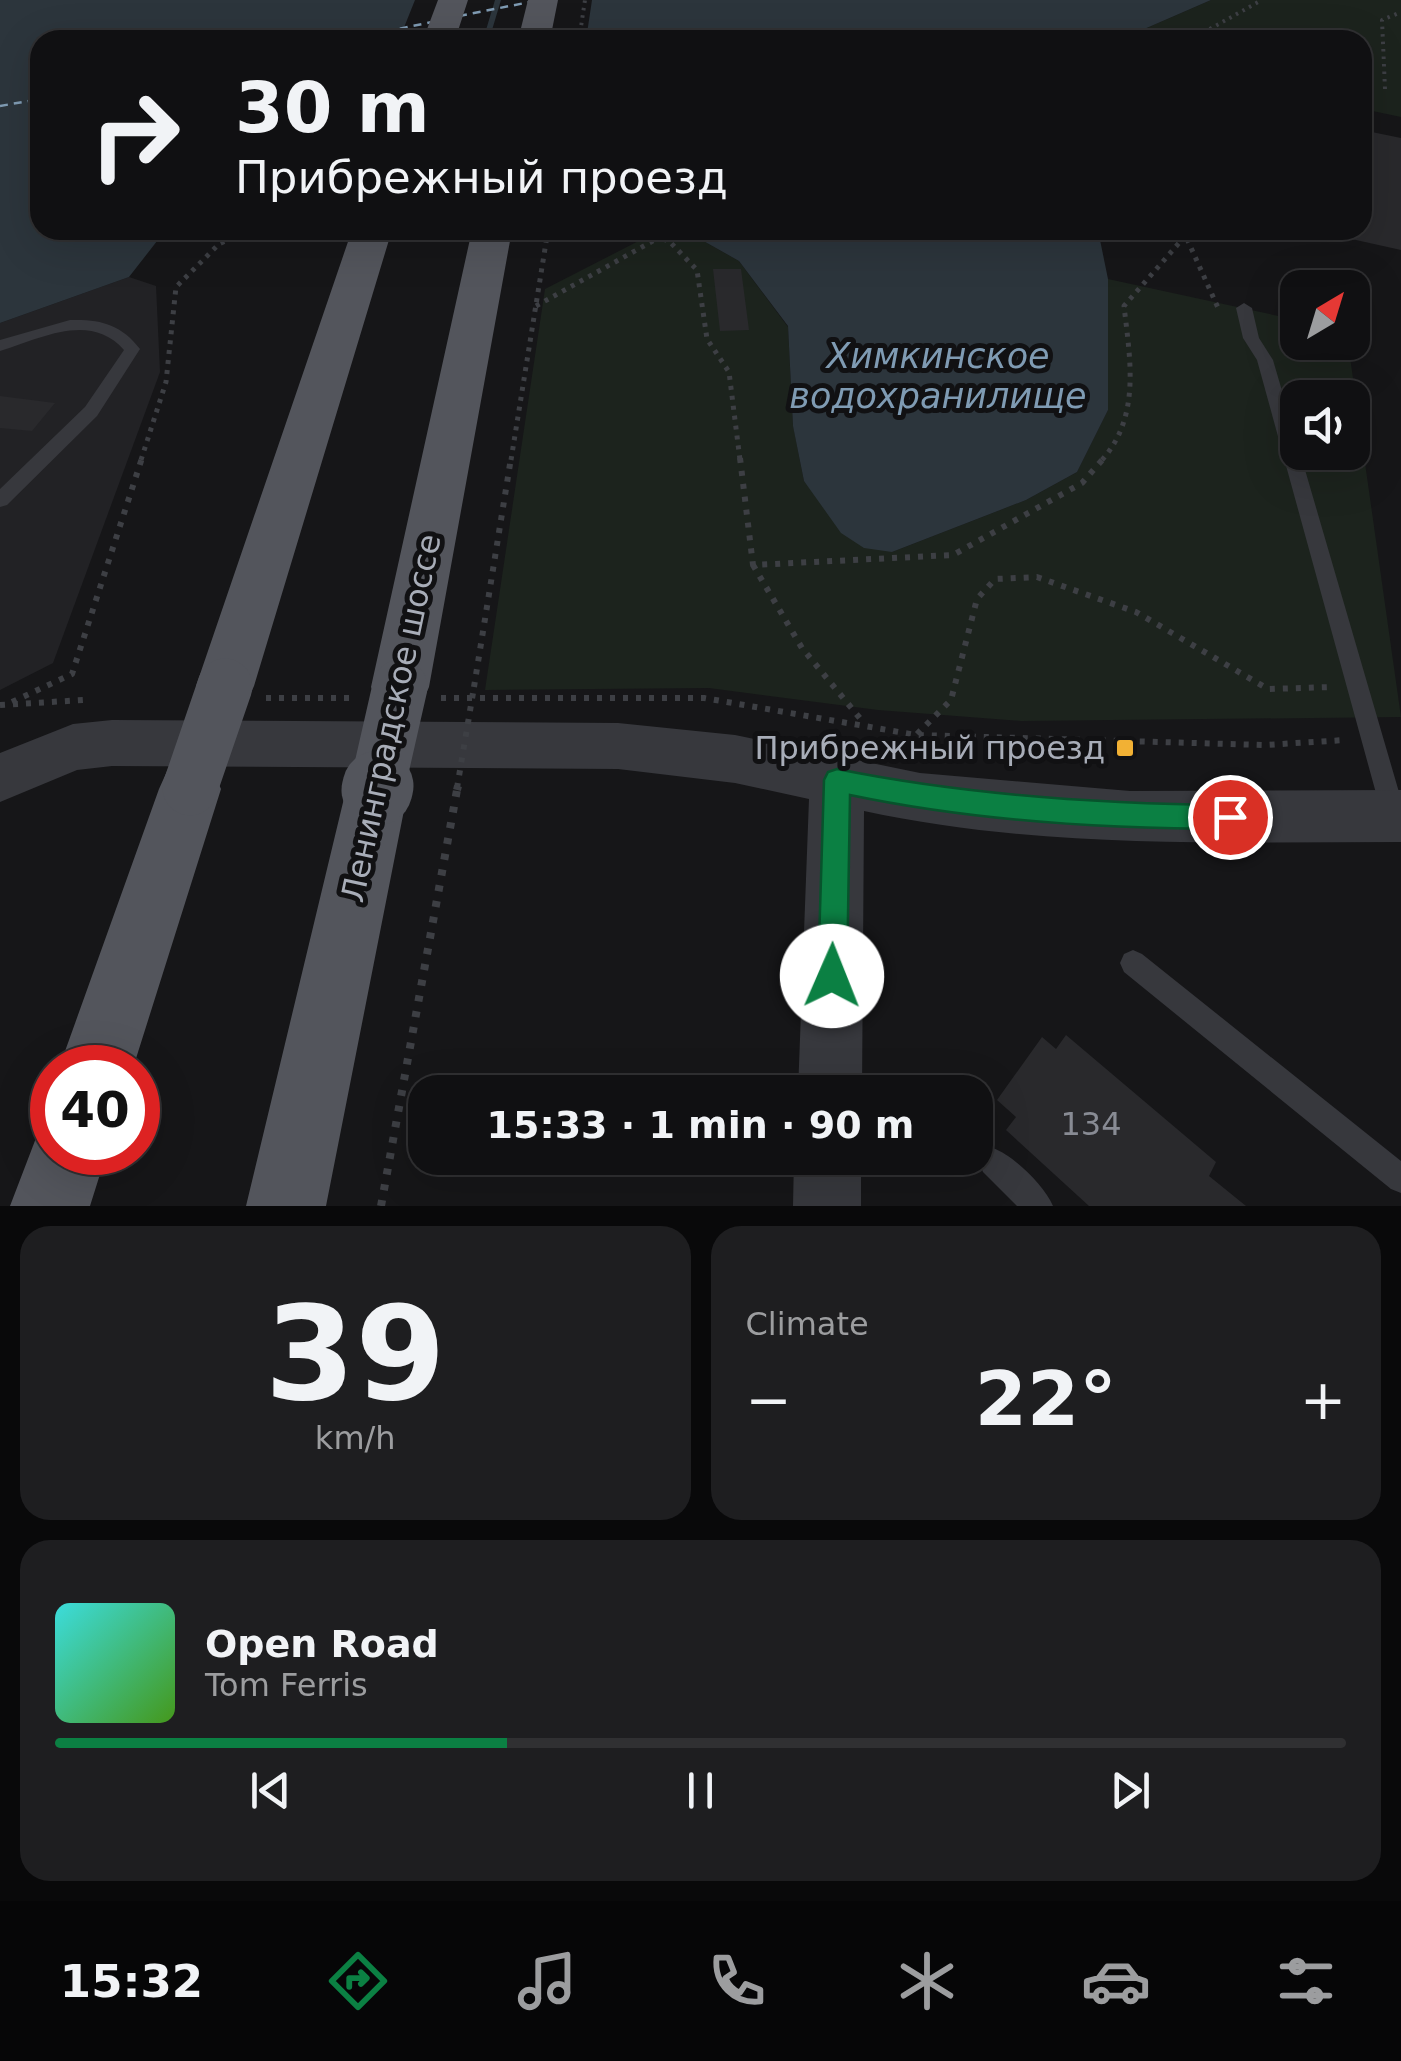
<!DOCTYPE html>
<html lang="en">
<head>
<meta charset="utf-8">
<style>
	body { margin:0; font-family:"DejaVu Sans",sans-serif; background:#1e1e20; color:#f1f3f6; height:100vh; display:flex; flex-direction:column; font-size:38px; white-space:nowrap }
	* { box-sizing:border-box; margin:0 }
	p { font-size:32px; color:#9c9d9f }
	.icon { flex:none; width:55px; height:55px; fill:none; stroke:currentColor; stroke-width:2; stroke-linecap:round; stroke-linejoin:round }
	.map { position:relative; height:1206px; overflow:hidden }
	.details { display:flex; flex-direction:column; gap:20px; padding:20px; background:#09090a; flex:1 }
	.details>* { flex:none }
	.banner { position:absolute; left:30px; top:30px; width:1342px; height:210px; border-radius:30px; box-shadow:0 10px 40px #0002,0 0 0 2px #303032; background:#101012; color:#f1f3f6; overflow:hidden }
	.needle { width:65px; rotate:38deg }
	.tools { position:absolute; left:1280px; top:270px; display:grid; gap:20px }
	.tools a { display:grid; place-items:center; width:90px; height:90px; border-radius:20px; background:#101012; box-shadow:0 10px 40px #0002,0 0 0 2px #303032; font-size:50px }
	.speed { position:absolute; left:30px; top:1045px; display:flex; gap:20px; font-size:50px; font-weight:700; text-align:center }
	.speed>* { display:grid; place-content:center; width:130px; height:130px; border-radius:50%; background:#101012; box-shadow:0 10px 40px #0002,0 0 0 2px #303032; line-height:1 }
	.speed .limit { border:15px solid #d22; background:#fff; color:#111 }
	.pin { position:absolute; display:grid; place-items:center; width:85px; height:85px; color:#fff; margin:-42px; border:5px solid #fff; border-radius:50%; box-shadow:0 2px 10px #0007 }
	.me { position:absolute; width:110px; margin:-55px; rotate:1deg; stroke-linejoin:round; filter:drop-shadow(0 0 8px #0008) }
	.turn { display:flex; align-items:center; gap:35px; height:210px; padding:0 40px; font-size:45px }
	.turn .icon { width:130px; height:130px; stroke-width:2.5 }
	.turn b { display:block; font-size:70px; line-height:85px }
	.big { font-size:75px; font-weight:800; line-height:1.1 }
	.details .card { flex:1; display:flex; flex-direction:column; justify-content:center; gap:15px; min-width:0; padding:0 35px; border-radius:30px; background:#1e1e20 }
	.details .dial { align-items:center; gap:0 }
	.dial b { font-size:130px; line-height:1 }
	.song { display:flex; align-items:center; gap:30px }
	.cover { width:120px; height:120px; border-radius:15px; background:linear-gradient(135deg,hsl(180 70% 55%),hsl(100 70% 35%)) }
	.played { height:10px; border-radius:5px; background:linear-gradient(90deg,#0b8043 35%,#303032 35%) }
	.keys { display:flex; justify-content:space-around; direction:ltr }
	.heat { display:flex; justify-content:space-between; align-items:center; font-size:55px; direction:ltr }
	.details .tiles { flex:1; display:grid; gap:20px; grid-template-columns:1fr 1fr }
	.card:last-child { grid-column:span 2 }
	.trip { position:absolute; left:408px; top:1075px; width:585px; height:100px; border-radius:30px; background:#101012; box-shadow:0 10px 40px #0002,0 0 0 2px #303032; font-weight:800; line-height:100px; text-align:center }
	.tab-bar { display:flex; height:160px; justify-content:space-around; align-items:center; background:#060607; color:#9c9d9f }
	.tab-bar .icon { width:70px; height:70px }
	.tab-bar .current { color:#0b8043 }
	.tab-bar b { font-size:45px; color:#f1f3f6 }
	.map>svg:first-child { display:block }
	.built { fill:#222225 }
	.green { fill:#1c231d; fill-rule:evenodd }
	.water { fill:#2c353c }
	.pier { fill:#161618 }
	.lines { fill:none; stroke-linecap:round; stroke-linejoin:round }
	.ferry { stroke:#7f9bb3; stroke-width:2.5; stroke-dasharray:8 6; stroke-linecap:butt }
	.building { fill:#29292c }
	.path-far3 { stroke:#3d3f44; stroke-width:4; stroke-dasharray:2.5 5; stroke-linecap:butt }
	.path-far2 { stroke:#3d3f44; stroke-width:5; stroke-dasharray:4 6; stroke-linecap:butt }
	.path-far1 { stroke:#3d3f44; stroke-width:6; stroke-dasharray:5 8; stroke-linecap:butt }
	.path { stroke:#3d3f44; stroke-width:8; stroke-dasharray:6 10; stroke-linecap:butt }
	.service { fill:#37383d; fill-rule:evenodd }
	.tertiary { fill:#37383d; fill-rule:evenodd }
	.primary { fill:#53555c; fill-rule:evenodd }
	.path-bridge-far1 { stroke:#3d3f44; stroke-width:6; stroke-dasharray:5 8; stroke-linecap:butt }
	.path-bridge { stroke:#3d3f44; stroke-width:8; stroke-dasharray:6 10; stroke-linecap:butt }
	.primary-bridge-far1 { stroke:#53555c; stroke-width:55 }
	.primary-bridge { stroke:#53555c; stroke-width:71 }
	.route { fill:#0b8043; stroke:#07532c; stroke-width:2.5 }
	.poi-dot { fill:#f2b134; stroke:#111113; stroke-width:4 }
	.labels { text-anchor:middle; stroke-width:10; stroke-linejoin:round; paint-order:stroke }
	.street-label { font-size:32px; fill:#a8adb8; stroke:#111113 }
	.poi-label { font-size:32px; fill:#a8adb8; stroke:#111113; text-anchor:end }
	.near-number-label { font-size:32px; fill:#888b94 }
	.water-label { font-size:35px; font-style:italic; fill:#7f9bb3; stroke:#111113 }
</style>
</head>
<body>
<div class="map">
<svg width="1401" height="1206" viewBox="0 0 1401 1206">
	<rect width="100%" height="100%" fill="#161618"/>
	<path class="built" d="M129,277L156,286L160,372L53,663L0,690V323Z"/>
	<path class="green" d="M1211,0H1401V117L1363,109L1362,40H1119Z
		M660,230H684L739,261L788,327L793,425L804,481L892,552L1026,500L1077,472L1108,410V279L1297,320L1298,342L1348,343L1401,717L1021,721L878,710L709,688L485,690L545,289ZM1298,398H1352V452H1298Z"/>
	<path class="water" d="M0,0H1211L1119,40H40V230H178L161,236L129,277L0,323Z
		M684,230H1098L1108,279V410L1077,472L1026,500L892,552L864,548L841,533L804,481L793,426L788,326L739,261Z"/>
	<path class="pier" d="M415,0H495L483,40H399Z
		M501,0H592L586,40H489Z"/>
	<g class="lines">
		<path class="ferry" d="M459,16L530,2
			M345,40L432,22
			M0,106L40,99"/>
	</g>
	<path class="building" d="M1362,130L1401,138V250L1320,232L1362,230Z
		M713,269H741L749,330L720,331Z
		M0,396L55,403L32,431L0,428Z
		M1066,1035L1216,1162L1209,1176L1246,1206H1089L1006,1130L1016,1117L997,1100L1042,1037L1056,1049Z"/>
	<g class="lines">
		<path class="path-far3" d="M579,40L585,0
			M1149,40L1189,38
			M1190,40L1262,0
			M1385,89L1382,20L1401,12"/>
		<path class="path-far2" d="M645,230L670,242L697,270L707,339L729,372L740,460
			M1183,230L1219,310
			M536,306L660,237
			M141,460L166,382L176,287L219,244L249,230
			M511,460L548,230
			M1102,460C1141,416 1130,359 1124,306L1186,235"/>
		<path class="path-far1" d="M740,458L753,565L953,555L1082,483L1104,458
			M753,565L802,648L863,722
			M474,687L511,458
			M266,698H353
			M441,698H704L916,735L1265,745L1345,740
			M12,702L72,674L142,458
			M0,705L84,700
			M917,734L951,700L977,599L995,579L1037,577L1136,612L1268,689L1332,687"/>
		<path class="path" d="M381,1206L457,790"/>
		<path class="service" d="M1244,303L1252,308L1259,338L1273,360L1401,799V823L1394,826L1386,823L1382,815L1257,360L1243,338L1236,308Z
			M70,320C100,319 121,324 140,349L97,416L7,505L0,507V489L85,407L124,350C90,311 40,339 0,351V340Z
			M1133,950L1142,954L1401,1161V1193L1391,1189L1124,972L1120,963L1124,954Z
			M993,1148C1014,1156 1044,1185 1053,1206H1017L983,1172L979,1162L983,1152Z"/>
		<path class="tertiary" d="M112,720L618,723L735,735L920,773L1130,791L1401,790V842C1222,842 1040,849 864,811L862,1092H798L809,799L735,783L618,769L112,766L77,770L0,802V753L73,724Z
			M794,1158H861V1206H793Z"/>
		<path class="primary" d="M438,0H468L455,40H423Z
			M528,0H558L550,40H518Z
			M352,230H392L254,686L246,704L225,711L204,704L196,686Z
			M472,230H512L429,687L421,705L400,712L379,705L371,687Z
			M190,760L212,769L221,789L133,1068H59L159,789L168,769Z
			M377,761L399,770L408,790L326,1206H246L346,790L355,770Z
			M52,1120V1152H107L90,1206H10L41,1125Z"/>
		<path class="path-bridge-far1" d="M457,788L474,687"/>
		<path class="path-bridge" d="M457,790L458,786"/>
		<path class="primary-bridge-far1" d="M190,788L225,686
			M377,788L400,687"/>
		<path class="primary-bridge" d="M377,790L378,786"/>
	</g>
	<path class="route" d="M837,769C966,795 1098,804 1230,805L1239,809L1243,817L1239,826L1230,829C1102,829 974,821 850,795L847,976L843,986L832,990L822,986L818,976L824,780L828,772Z"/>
	<rect class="poi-dot" x="1115" y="738" width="20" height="20" rx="5"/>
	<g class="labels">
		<g class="street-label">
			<text transform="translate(391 718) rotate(-78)" y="11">Ленинградское шоссе</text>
		</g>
		<g class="poi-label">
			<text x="1105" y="759">Прибрежный проезд</text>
		</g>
		<g class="near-number-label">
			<text x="1091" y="1135">134</text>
		</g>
		<g class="water-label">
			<text x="938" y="368">Химкинское<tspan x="938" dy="40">водохранилище</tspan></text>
		</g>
	</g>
</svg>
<div class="tools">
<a><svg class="needle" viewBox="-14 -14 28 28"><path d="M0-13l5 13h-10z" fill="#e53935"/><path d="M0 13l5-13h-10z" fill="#9c9d9f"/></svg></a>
<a><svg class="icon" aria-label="sound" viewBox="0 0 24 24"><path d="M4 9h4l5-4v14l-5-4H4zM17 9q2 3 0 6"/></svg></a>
</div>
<div class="speed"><div class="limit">40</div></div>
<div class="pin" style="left:1230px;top:817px;background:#d93025"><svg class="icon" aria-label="arrive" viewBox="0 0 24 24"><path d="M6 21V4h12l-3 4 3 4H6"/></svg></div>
<svg class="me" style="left:832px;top:976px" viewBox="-20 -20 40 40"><circle r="19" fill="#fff"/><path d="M0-13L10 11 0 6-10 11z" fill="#0b8043"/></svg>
<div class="trip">15:33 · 1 min · 90 m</div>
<div class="banner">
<div class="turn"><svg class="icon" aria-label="right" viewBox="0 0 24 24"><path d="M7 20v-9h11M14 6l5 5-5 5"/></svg><div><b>30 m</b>Прибрежный проезд</div></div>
</div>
</div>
<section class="details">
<div class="tiles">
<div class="card dial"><b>39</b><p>km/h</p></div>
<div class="card"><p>Climate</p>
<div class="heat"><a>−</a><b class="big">22°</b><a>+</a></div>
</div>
<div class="card">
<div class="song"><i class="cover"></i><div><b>Open Road</b><p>Tom Ferris</p></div></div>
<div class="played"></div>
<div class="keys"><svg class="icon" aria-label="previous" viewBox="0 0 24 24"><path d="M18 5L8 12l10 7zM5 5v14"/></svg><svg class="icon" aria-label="pause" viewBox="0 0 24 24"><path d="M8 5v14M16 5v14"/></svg><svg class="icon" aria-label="next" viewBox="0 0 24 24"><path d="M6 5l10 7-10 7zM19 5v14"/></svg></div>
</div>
</div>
</section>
<nav class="tab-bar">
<b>15:32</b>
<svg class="icon current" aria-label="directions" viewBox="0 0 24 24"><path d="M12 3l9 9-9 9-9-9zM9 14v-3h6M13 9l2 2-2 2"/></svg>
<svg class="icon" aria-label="music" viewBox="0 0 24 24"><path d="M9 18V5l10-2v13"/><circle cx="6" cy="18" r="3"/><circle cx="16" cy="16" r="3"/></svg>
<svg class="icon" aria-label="phone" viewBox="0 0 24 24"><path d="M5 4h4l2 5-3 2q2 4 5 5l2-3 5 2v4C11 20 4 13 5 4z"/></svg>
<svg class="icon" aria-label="climate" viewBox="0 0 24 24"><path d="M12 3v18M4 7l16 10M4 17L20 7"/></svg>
<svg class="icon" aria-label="car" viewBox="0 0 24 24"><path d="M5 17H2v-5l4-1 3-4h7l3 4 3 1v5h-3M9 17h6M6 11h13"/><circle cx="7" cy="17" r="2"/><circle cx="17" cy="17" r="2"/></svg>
<svg class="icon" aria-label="filters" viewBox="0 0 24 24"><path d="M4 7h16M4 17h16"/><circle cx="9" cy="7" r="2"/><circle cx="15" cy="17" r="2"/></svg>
</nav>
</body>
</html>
